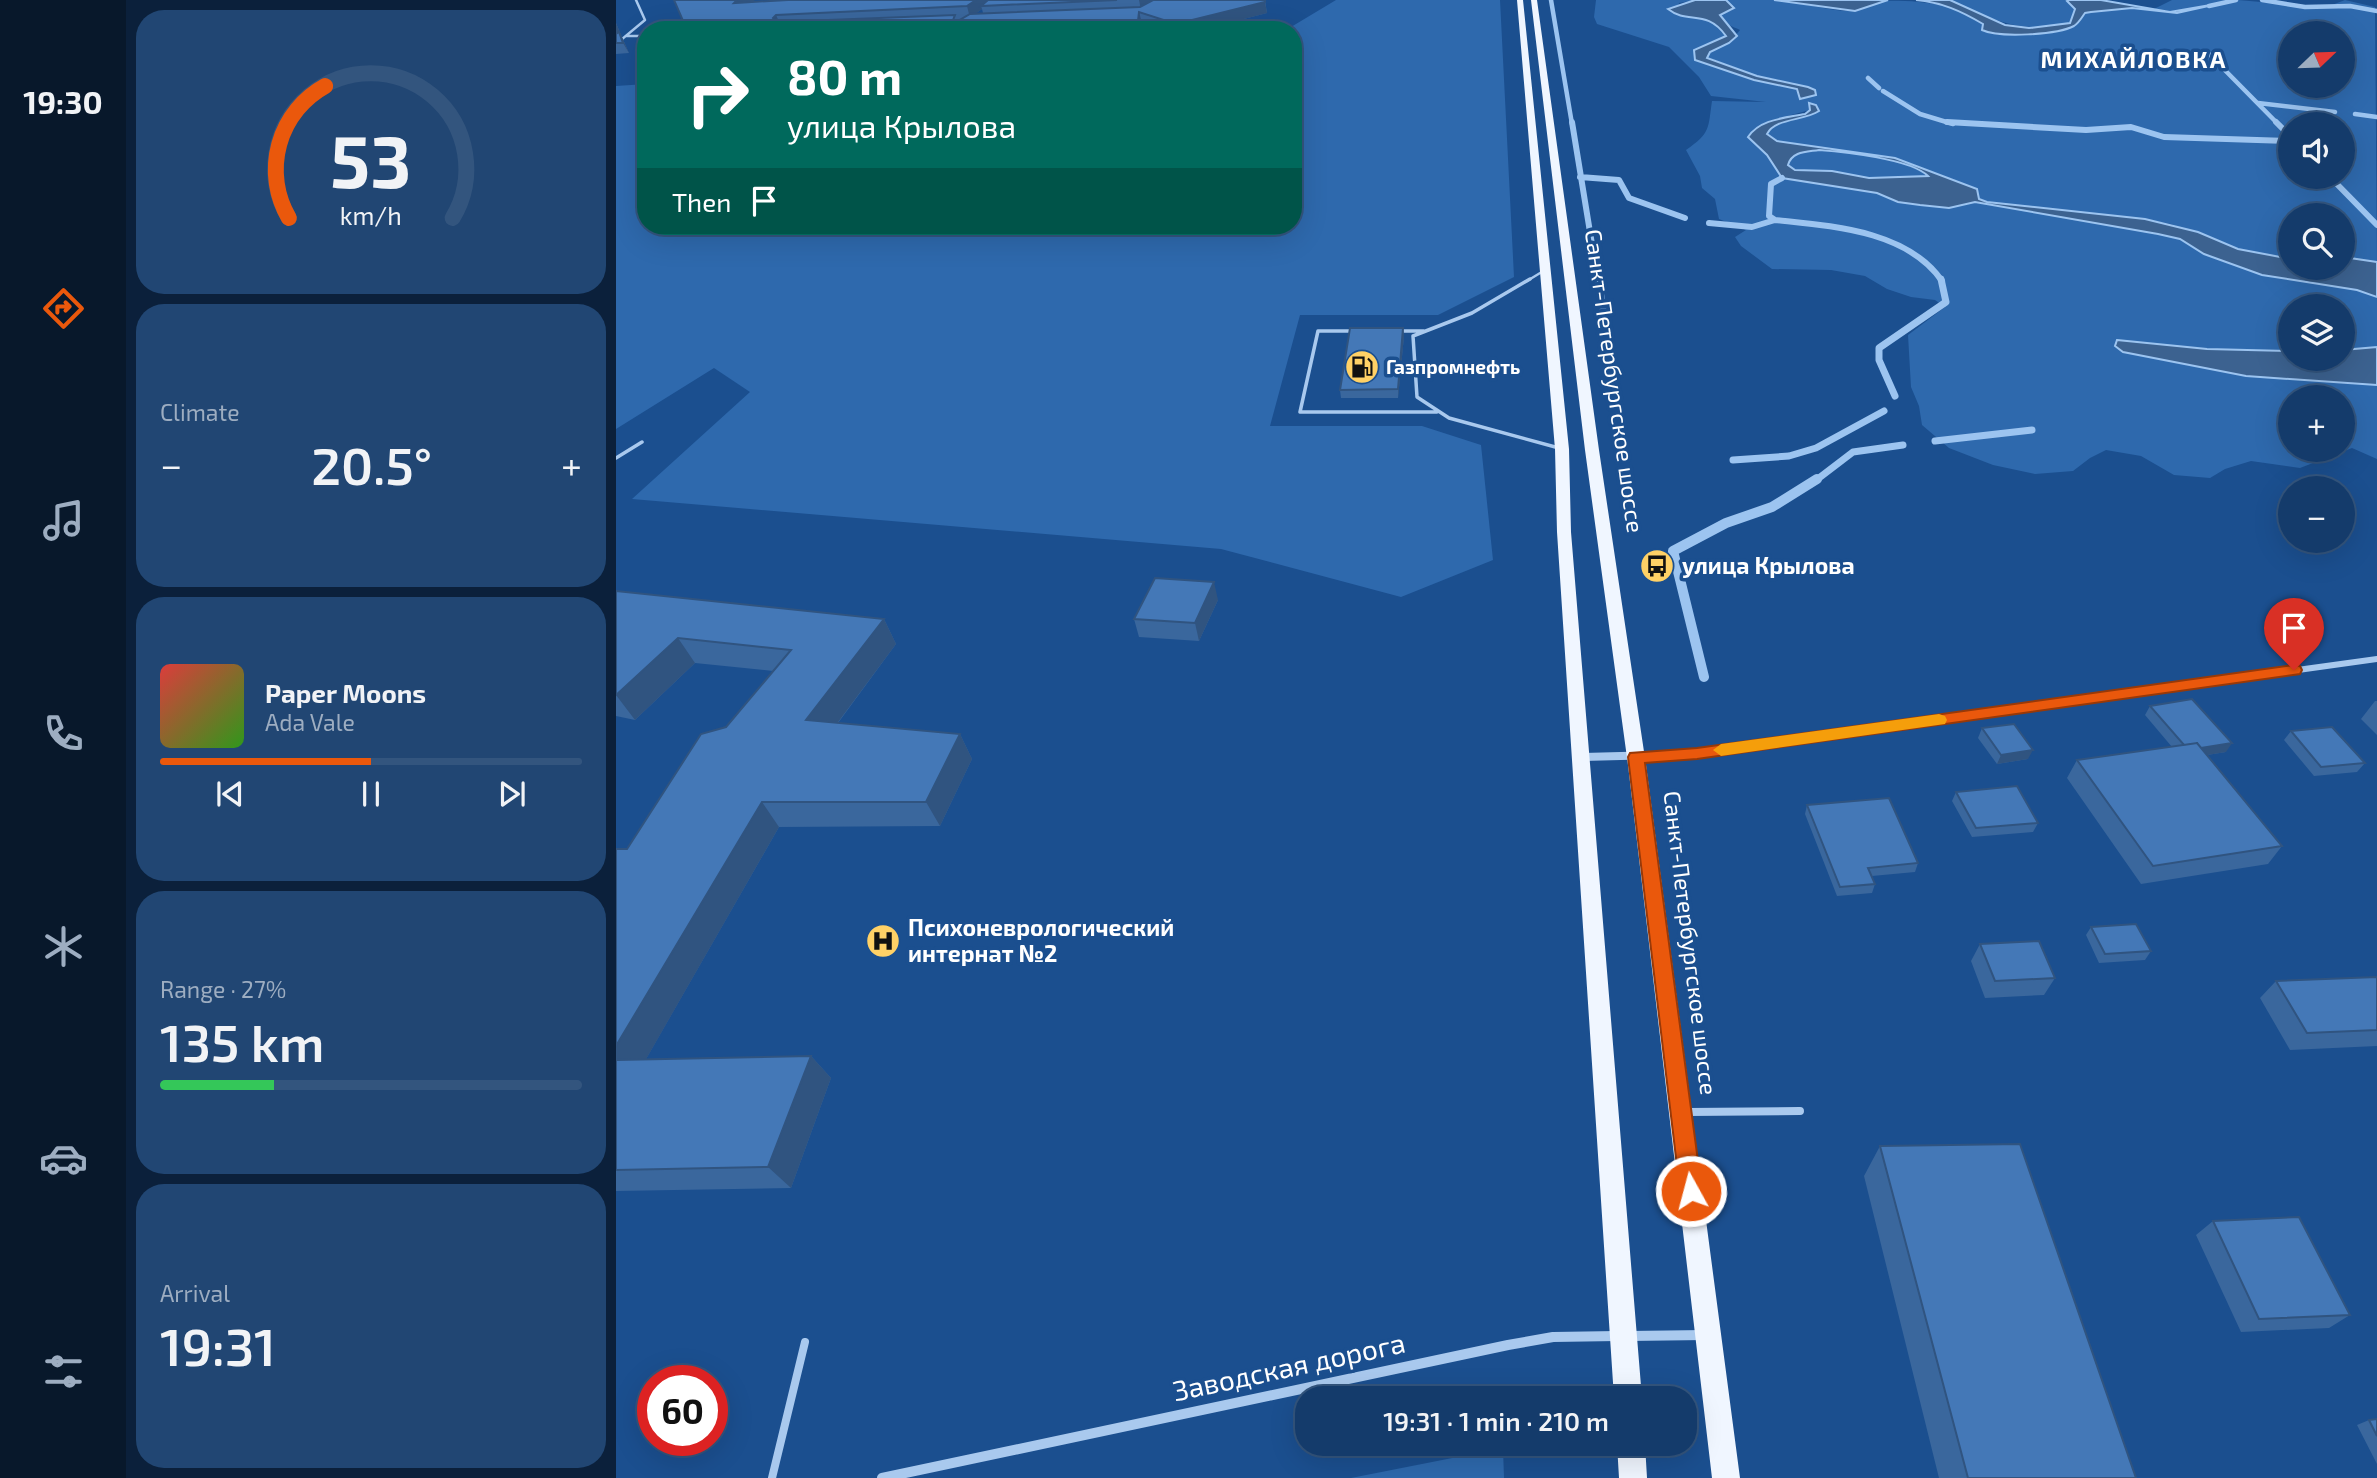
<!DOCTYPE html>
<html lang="en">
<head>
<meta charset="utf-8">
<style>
	body { margin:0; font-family:"Exo 2",sans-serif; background:#214673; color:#f1f3f6; height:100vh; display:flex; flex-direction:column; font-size:26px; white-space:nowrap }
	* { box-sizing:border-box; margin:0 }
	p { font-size:23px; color:#9dadc1 }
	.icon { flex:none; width:38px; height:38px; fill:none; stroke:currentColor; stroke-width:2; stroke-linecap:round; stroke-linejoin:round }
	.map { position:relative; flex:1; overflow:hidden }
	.sheet { display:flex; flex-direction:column; gap:10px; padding:10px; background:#0b203b; width:490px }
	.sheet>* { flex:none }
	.hud { position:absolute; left:21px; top:21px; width:665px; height:214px; border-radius:28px; box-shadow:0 7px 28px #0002,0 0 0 2px #33557e; background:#00695c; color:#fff; overflow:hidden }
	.needle { width:46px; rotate:67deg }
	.tools { position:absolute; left:1662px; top:21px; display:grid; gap:14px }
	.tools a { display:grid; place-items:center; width:77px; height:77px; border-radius:50%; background:#143b6b; box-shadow:0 7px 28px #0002,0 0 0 2px #33557e; font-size:35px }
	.speed { position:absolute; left:21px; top:1365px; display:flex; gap:14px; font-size:35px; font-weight:700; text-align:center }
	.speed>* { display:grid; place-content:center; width:91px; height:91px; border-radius:50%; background:#143b6b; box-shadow:0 7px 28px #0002,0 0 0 2px #33557e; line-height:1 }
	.speed .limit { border:10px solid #d22; background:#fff; color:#111 }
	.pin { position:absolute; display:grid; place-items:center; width:60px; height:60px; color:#fff; margin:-72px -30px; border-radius:50% 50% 50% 0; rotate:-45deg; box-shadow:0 0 7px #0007 }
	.pin .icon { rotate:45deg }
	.me { position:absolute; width:77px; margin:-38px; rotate:353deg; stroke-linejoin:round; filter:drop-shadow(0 0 5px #0008) }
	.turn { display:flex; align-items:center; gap:24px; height:147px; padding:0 35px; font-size:32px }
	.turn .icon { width:91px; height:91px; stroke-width:2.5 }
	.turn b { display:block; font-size:49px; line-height:60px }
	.then { display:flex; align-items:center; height:66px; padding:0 35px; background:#0003; gap:14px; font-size:26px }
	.big { font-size:52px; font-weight:600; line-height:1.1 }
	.sheet .tile { flex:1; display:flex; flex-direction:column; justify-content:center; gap:10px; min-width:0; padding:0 24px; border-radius:28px; background:#214673 }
	.sheet .dial { align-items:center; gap:0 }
	.dial svg { height:182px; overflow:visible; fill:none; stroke:#33557e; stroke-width:7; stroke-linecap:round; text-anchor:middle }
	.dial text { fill:#f1f3f6; stroke:none }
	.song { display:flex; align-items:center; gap:21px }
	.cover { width:84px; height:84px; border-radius:10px; background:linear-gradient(135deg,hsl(0 70% 55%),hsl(110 70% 35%)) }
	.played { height:7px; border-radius:4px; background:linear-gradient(90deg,#ea580c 50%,#33557e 50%) }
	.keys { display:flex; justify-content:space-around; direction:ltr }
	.heat { display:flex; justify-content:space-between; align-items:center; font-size:38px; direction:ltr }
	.charge { height:10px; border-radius:5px; background:linear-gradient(90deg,#34c759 27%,#33557e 0) }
	.trip { position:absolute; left:679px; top:1386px; width:402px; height:70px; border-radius:28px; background:#143b6b; box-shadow:0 7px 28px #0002,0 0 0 2px #33557e; font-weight:600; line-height:70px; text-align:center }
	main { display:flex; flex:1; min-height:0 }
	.tab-bar { display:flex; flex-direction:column; width:126px; justify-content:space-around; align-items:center; background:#08182b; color:#9dadc1 }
	.tab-bar .icon { width:49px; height:49px }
	.tab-bar .current { color:#ea580c }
	.tab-bar b { font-size:32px; color:#f1f3f6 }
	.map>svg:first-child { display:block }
	.green { fill:#2e69ad; fill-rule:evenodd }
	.water { fill:#3c6290; stroke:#9cc4f0; stroke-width:2; fill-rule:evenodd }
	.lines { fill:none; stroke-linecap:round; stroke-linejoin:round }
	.stream-far3 { stroke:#9cc4f0; stroke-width:4.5 }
	.stream-far2 { stroke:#9cc4f0; stroke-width:6 }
	.stream-far1 { stroke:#9cc4f0; stroke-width:7 }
	.stream { stroke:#9cc4f0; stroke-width:10 }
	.service-far2 { stroke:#a9c9ee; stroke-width:2.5 }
	.service-far1 { stroke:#a9c9ee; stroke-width:3.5 }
	.service { stroke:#a9c9ee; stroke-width:8 }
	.minor-far2 { stroke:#a9c9ee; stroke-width:6 }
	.minor-far1 { stroke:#a9c9ee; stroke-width:8 }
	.minor { stroke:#a9c9ee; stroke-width:10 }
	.primary { fill:#f0f6ff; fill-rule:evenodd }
	.wall { fill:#3a679d; fill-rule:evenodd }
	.shaded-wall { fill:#305480 }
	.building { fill:#4478b7; stroke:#305480; stroke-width:2 }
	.route { fill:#ea580c; stroke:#983908; stroke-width:2 }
	.slow { fill:#f59e0b }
	.labels { text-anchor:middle; stroke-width:7; stroke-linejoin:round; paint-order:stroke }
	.far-poi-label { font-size:19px; font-weight:bold; fill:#fff; stroke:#1b4f8f; text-anchor:start }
	.street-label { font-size:23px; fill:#fff; stroke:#1b4f8f }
	.poi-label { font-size:23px; font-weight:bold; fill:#fff; stroke:#1b4f8f; text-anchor:start }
	.far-district-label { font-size:24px; font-weight:bold; letter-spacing:2px; fill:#fff; stroke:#1b4f8f }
	.near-street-label { font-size:28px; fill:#fff; stroke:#1b4f8f }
</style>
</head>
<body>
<main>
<nav class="tab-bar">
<b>19:30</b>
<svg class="icon current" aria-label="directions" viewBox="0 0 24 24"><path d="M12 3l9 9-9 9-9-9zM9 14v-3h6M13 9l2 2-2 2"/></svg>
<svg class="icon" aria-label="music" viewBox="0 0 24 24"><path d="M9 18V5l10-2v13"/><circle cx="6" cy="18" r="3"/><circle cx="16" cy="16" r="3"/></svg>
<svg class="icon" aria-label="phone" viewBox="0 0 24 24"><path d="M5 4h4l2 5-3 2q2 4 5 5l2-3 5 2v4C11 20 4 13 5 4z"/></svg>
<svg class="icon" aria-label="climate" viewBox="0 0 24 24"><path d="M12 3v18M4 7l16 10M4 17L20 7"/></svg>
<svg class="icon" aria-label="car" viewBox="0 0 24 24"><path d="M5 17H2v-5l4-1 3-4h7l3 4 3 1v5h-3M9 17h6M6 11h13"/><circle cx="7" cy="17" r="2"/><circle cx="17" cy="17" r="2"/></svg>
<svg class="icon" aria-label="filters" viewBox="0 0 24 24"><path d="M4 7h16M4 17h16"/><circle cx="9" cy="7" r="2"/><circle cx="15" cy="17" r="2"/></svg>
</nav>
<section class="sheet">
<div class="tile dial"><svg viewBox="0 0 100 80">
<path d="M14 69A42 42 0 1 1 86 69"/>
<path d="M14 69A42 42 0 0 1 30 11" stroke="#ea580c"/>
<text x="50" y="56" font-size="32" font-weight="700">53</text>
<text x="50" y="72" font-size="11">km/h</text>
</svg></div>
<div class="tile"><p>Climate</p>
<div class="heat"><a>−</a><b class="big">20.5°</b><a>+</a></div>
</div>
<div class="tile">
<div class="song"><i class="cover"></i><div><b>Paper Moons</b><p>Ada Vale</p></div></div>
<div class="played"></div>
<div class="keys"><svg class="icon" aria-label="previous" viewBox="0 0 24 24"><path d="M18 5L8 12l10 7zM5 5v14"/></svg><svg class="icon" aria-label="pause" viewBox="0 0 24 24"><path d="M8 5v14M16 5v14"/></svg><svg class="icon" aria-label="next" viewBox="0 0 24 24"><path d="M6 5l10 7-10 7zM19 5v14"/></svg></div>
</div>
<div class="tile"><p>Range · 27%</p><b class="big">135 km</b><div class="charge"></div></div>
<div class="tile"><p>Arrival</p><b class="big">19:31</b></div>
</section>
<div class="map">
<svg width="1761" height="1478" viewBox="0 0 1761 1478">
	<rect width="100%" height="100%" fill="#1b4f8f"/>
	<path class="green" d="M720,0H884L898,277L822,315H684L654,426H806L865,445L877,560L785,597L605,549L16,499L134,392L98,368L0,429V86L30,84V226H677V30H670Z
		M980,0H1079L1063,3L1059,14L1091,18L1110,36L1085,47L1091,65L1109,68L1138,80L1181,89L1187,100L1178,83L1141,76L1091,57L1093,52L1113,43L1124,30C1116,26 1109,25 1104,15L1116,10V6L1110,0C1126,0 1142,0 1159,0C1182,2 1205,9 1228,11C1242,11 1251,4 1264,1C1297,0 1355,2 1373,33L1382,35C1411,33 1452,38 1469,13L1475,12L1516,8L1561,13L1602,4L1560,12L1538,9L1556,0H1622L1668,4L1688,9L1708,8L1729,0L1759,7L1761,262L1727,257V215H1675V259L1622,249L1555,224L1529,219L1371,202L1363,199L1361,189L1279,158L1161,141L1150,134L1162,124L1199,114L1194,110L1152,121L1142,148L1151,155L1167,178L1261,193L1282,202L1304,205L1333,208L1359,202L1542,234L1564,239L1589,254L1646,275L1741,290L1761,297V347L1727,350V306H1675V351L1591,349L1500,340L1667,379L1761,385V459L1736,448L1684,468L1635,461L1609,469L1594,478L1558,475L1525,456L1490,450L1474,458L1457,471L1419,474L1377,465L1333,448L1306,425L1303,406L1295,387L1292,335L1329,307L1319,300L1295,297L1271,289L1249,276L1215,270L1156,269L1125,246L1119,237L1130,230L1103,219L1099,199L1086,188L1084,176L1070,150C1095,133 1092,128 1096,101L1150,102L1095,96L1083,77L1053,47L981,24L978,17ZM1675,33H1727V86H1675ZM1675,124H1727V177H1675ZM1675,397H1727V450H1675Z
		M1334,0H1453L1454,5L1459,9L1454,23C1404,34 1379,21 1334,0Z
		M1203,150C1229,152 1296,159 1312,177L1253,178L1216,171L1180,170L1172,165C1177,151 1191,152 1203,150Z
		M887,1448L888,1478H735Z"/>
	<path class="water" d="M1079,0H1110L1118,8L1104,15L1121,36L1113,43L1094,52L1091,58L1141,76L1192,87L1199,90L1200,95L1184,99L1181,89L1138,80L1079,60L1078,50L1110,36C1090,8 1072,25 1052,9Z
		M1158,0H1272L1239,11Z
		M1300,0H1334L1389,25L1413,28L1454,23L1459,9L1451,1L1453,0H1485L1554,12L1606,3L1561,13L1516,8L1475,12L1469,13C1466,17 1463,23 1458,26C1441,35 1383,38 1366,30L1367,24C1345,11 1325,2 1300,0Z
		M1193,103L1200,105L1203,111C1188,121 1159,118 1151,134L1161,141L1279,158L1361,189L1363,199L1371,202L1529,219L1582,232L1622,249L1675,259V268H1727V257L1761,262V297L1741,290L1646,275L1588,254L1564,239L1542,234L1359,202L1333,208L1304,205L1282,202L1261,193L1166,178L1151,155L1132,137C1144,119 1169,118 1189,114L1194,110ZM1203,150C1229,152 1295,159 1312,176L1253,178L1216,171L1179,170L1172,165C1176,151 1191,152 1203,150Z
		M1501,340L1591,349L1675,351V359H1727V350L1761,347V385L1630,376L1507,352L1499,346Z"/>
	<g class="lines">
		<path class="stream-far3" d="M935,0L956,124
			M1646,0L1689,7L1734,6L1761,11
			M1593,6L1620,0
			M1591,52L1662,124
			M1252,78L1263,88
			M1267,91L1304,114L1337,124
			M1642,103L1719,112
			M1739,114L1761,117"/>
		<path class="stream-far2" d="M956,122L982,281
			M1331,122L1470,130L1515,127L1548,137L1675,141
			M1660,122L1675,137
			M964,177L1003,180L1013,198L1069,218
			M1714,177L1761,225
			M1166,178L1155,184L1153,216L1159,220C1215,226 1291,230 1326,281
			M1093,223L1136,227L1159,220"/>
		<path class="stream-far1" d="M982,279L996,362
			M1279,396L1263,360V348L1330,302L1325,279
			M1319,441L1416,430
			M1117,460L1173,456L1200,448L1268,411
			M1199,481L1237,452L1287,445"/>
		<path class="stream" d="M1088,677L1057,551L1110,523L1156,507L1201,479"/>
		<path class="service-far2" d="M11,36H30
			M0,44L29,20L20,0
			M911,281L929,270"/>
		<path class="service-far1" d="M914,279L856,313L797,336L801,397L833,418L943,448
			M738,331H702L684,412H821
			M783,331H808
			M0,458L26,442"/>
		<path class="service" d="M1072,1112L1184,1111
			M156,1478L189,1342"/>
		<path class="minor-far2" d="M1207,736L1761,659"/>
		<path class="minor-far1" d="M967,757L1081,754L1219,735"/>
		<path class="minor" d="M1013,1336L1089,1335
			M266,1478L892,1345L937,1337L1001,1336"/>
		<path class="primary" d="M901,0H907L953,449L955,532L1026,1398H998L941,532L939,449Z
			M915,0H921L983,450L1030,765L1124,1478H1096L1012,765L969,450Z
			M1001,1444H1029L1031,1478H1003Z"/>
	</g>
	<path class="wall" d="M171,0H649L651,13L585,30H546L526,23L525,30H71L137,2ZM366,9L367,13L359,14Z
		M0,23L5,35L13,53L0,54Z
		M787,328L788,336L782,398H725L724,390Z
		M0,591L268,619L280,644L222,723L344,734L356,759L324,826L163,827L30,1059L195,1056L215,1078L175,1188L0,1191V849H11L157,671L79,663L19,720L0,716Z
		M602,600L583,641L523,637L518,619Z
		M1759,701H1761V735L1745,719Z
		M1534,706L1610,752L1591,755L1666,846L1652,864L1525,884L1451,778L1461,760L1556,747L1529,715Z
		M1366,728L1412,759L1381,764L1362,738Z
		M1675,731L1749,763L1741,772L1698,776L1668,740Z
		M1340,792L1422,823L1417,832L1356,837L1336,801Z
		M1191,805L1302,863L1299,872L1256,876L1259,884L1256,893L1221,896L1189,814Z
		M1475,927L1535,951L1529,960L1483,963L1470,935Z
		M1364,944L1439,978L1428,995L1369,998L1355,961Z
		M1761,977V1046L1674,1050L1644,998L1660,981Z
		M1264,1146L1520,1478H1323L1248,1176Z
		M1597,1221L1734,1315L1713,1328L1625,1332L1580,1235Z
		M1761,1419V1464L1741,1425L1753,1420Z"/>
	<path class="shaded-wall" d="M121,0H139L122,14L118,3Z
		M360,0H378L365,6L366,9L354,18L351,6Z
		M523,0H545L525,10Z
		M649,2L651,13L585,30H561L560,24Z
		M523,12L526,23L525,30H521Z
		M160,15L165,26L157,18Z
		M0,23L5,35L13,53L7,43L0,41Z
		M335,26L336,30H321Z
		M787,328L788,336L782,398V389Z
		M598,582L602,600L583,641L579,623Z
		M268,619L280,644L205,745L190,720Z
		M62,638L79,663L19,720L0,695Z
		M344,734L356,759L324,826L310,802Z
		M1616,743L1610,752L1566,759L1572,750Z
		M1417,750L1412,759L1381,764L1385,755Z
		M146,802L163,827L17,1082L0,1067V1046Z
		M195,1056L215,1078L175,1188L152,1167Z"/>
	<path class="building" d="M58,0H121L118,3L172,0H360L351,6L160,15L157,18L161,22L339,15L337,20L340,22L354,14L524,7L537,0H649V2L560,24L523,12L521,30H382L371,25L335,26L321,30H71Z
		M372,0H501L365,6Z
		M3,32L7,43H0V34Z
		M734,328H787L782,389L724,390Z
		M539,578L598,582L579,623L518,619Z
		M0,591L268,619L190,720L344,734L310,802H146L0,1046V849H11L85,734L110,727L175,650L62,638L0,695Z
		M1576,699L1616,743L1585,748L1581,743L1568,745L1534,706Z
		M1398,724L1417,750L1385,755L1366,728Z
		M1716,727L1749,763L1705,767L1675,731Z
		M1581,743L1666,846L1537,866L1461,760Z
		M1401,786L1422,823L1360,828L1340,792Z
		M1273,798L1302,863L1252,868L1259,884L1224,887L1191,805Z
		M1520,924L1535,951L1489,954L1475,927Z
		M1423,941L1439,978L1379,981L1364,944Z
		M1761,977V1030L1691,1033L1660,981Z
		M195,1056L152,1167L0,1170V1060Z
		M1404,1144L1520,1478H1352L1264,1146Z
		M1683,1217L1734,1315L1643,1319L1597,1221Z
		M1761,1419V1436L1753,1420Z"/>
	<path class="route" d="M1678,665L1684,666L1686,670L1684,674L1081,759L1029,763L1086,1191L1083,1199L1075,1202L1067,1199L1064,1191L1012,757L1014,753L1081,748Z"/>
	<path class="slow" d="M1323,714L1329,716L1331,720L1329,724L1105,756L1097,750L1105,744Z"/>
	<defs>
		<g id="fuel-disc" transform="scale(1.75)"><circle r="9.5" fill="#ffd166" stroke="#1b4f8f"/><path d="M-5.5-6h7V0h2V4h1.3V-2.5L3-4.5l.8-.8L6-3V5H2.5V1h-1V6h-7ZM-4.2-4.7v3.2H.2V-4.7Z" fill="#111"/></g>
		<g id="bus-disc" transform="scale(1.75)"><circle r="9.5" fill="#ffd166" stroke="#1b4f8f"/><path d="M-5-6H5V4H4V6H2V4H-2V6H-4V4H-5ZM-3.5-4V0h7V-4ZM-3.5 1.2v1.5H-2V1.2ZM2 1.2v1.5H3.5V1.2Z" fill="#111"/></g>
		<g id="hospital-disc" transform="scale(1.75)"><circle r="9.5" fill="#ffd166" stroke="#1b4f8f"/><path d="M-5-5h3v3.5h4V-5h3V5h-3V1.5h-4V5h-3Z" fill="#111"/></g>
	</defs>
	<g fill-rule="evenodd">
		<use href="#fuel-disc" x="746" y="367"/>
		<use href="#bus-disc" x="1041" y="566"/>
		<use href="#hospital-disc" x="267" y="941"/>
	</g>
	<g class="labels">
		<g class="far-poi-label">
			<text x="770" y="374">Газпромнефть</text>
		</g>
		<g class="street-label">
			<text transform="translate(998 381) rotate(82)" y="8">Санкт-Петербургское шоссе</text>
			<text transform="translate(1074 943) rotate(83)" y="8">Санкт-Петербургское шоссе</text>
		</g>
		<g class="poi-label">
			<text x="1066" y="574">улица Крылова</text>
			<text x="292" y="936">Психоневрологический<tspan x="292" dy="26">интернат №2</tspan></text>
		</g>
		<g class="far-district-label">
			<text x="1518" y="68">МИХАЙЛОВКА</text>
		</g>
		<g class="near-street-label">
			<text transform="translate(673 1367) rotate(-12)" y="10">Заводская дорога</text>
		</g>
	</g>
</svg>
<div class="tools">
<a><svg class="needle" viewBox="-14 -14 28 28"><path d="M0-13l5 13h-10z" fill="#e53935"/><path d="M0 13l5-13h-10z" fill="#9dadc1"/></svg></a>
<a><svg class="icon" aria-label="sound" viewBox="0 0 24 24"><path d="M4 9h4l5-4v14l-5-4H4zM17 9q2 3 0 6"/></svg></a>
<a><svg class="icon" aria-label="search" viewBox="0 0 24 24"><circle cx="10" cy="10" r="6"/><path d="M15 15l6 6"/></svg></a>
<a><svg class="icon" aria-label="layers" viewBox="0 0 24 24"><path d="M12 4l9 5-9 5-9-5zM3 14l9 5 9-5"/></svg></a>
<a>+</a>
<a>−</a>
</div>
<div class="speed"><div class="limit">60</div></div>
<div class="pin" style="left:1678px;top:670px;background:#d93025"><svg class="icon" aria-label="arrive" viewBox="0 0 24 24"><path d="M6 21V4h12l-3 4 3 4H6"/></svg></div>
<svg class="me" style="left:1075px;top:1191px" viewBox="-20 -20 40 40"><circle r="17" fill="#ea580c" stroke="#fff" stroke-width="3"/><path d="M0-11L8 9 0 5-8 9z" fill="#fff"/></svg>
<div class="trip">19:31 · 1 min · 210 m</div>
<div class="hud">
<div class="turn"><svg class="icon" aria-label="right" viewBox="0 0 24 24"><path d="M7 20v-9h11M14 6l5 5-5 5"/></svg><div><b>80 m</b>улица Крылова</div></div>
<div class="then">Then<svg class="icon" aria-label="arrive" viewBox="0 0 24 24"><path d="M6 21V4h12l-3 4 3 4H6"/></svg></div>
</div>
</div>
</main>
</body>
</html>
